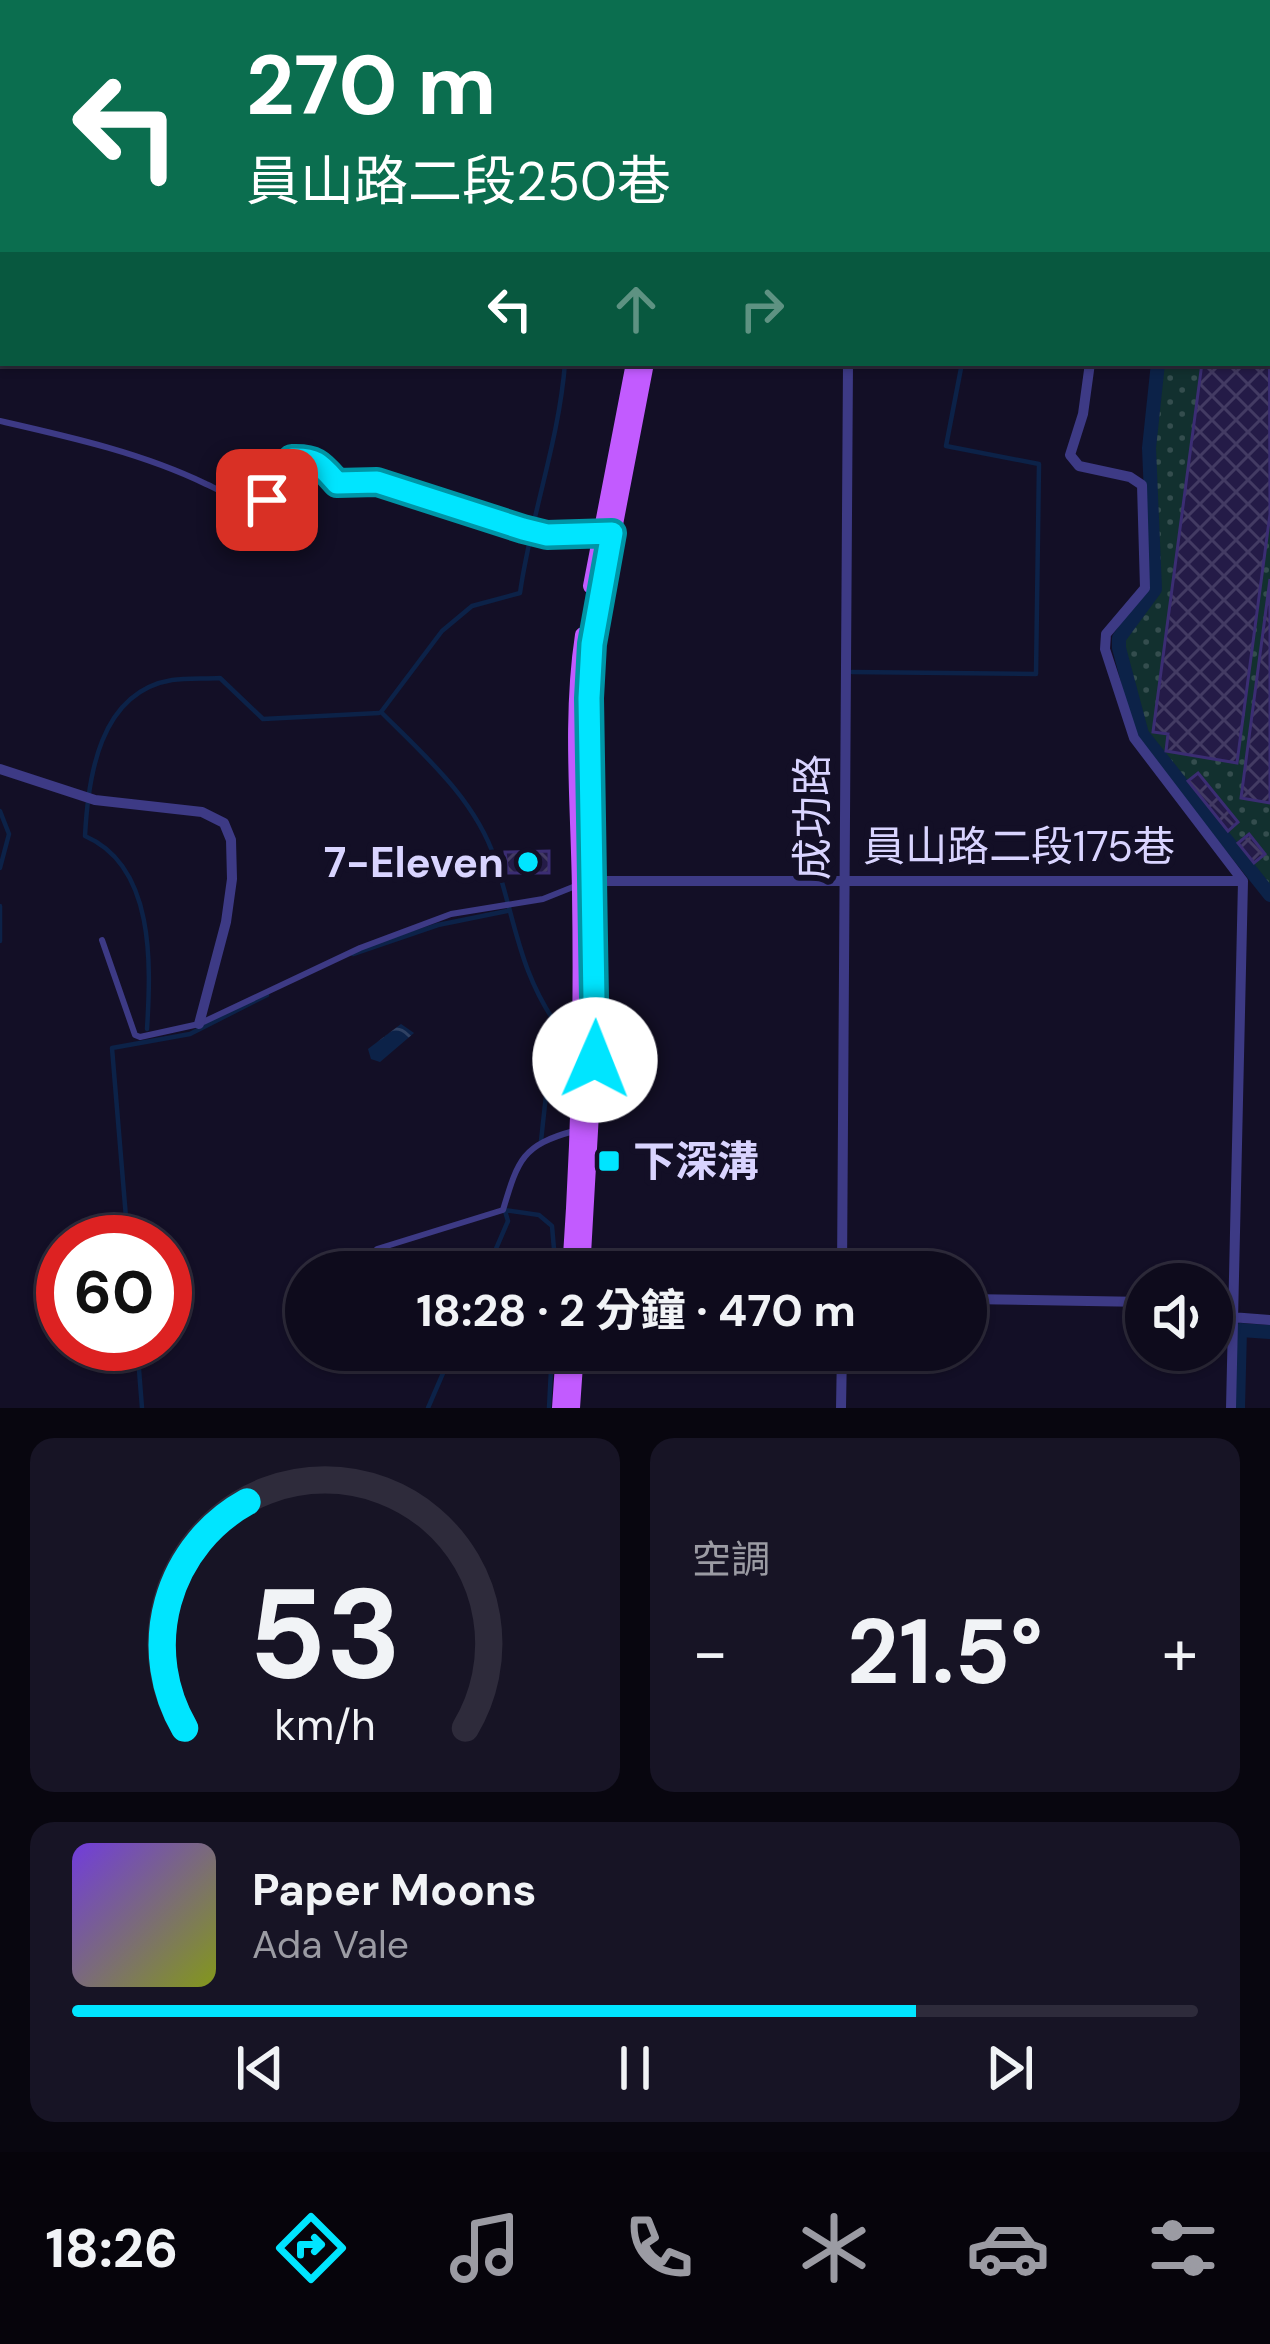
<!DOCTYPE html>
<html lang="zh-TW">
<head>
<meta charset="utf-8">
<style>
	body { margin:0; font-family:"DM Sans","Noto Sans TC",sans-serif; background:#171425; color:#f1f3f6; height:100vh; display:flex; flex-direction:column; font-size:45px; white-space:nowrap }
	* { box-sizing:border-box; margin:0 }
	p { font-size:39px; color:#9b9ba3 }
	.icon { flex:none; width:66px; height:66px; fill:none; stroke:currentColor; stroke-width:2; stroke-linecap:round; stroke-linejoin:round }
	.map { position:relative; height:1408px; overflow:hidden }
	.drawer { display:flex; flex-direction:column; gap:30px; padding:30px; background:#08060f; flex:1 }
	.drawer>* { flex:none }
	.banner { position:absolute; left:0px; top:0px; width:1272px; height:366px; box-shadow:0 3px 9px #0004,0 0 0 3px #2e2b3b; background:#0b6e4f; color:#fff; overflow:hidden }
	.controls { position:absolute; left:1125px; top:1263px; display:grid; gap:24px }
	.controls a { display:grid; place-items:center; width:108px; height:108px; border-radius:50%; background:#0e0b1c; box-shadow:0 3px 9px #0004,0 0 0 3px #2e2b3b; font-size:60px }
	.speed { position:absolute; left:36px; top:1215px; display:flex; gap:24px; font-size:60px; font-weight:700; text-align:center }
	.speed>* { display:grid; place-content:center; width:156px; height:156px; border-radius:50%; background:#0e0b1c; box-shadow:0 3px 9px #0004,0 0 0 3px #2e2b3b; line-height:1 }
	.speed .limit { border:18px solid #d22; background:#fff; color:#111 }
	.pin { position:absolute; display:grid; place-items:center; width:102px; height:102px; color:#fff; margin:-51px; border-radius:24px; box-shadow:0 6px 18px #0006 }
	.me { position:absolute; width:132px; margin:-66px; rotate:1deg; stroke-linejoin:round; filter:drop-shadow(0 0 9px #0008) }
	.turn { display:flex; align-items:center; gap:42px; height:252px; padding:0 48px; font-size:54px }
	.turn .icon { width:156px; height:156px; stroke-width:2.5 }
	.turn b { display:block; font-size:84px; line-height:102px }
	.lanes { display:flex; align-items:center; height:114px; padding:0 48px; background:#0003; justify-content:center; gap:60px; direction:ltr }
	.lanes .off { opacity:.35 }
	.big { font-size:90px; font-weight:700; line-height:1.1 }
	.drawer .widget { flex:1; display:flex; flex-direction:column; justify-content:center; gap:18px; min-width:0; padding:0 42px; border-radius:24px; background:#171425 }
	.drawer .dial { align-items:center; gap:0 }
	.dial svg { height:312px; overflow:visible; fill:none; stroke:#2e2b3b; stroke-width:7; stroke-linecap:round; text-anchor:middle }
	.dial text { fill:#f1f3f6; stroke:none }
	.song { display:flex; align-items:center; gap:36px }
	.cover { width:144px; height:144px; border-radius:18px; background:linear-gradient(135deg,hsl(260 70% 55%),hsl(70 70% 35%)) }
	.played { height:12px; border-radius:6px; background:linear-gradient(90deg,#00e5ff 75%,#2e2b3b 75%) }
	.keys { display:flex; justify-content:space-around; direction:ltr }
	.heat { display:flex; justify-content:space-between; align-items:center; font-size:66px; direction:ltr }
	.drawer .tiles { flex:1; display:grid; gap:30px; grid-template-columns:1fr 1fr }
	.widget:last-child { grid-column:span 2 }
	.trip { position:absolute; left:285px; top:1251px; width:702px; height:120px; border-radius:60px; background:#0e0b1c; box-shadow:0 3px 9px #0004,0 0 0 3px #2e2b3b; font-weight:700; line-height:120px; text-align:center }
	.tab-bar { display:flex; height:192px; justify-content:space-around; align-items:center; background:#06040b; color:#9b9ba3 }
	.tab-bar .icon { width:84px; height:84px }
	.tab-bar .active { color:#00e5ff }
	.tab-bar b { font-size:54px; color:#f1f3f6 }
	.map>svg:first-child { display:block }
	.grass { fill:url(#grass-dots) }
	.forest { fill:url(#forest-firs) }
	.water { fill:url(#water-waves) }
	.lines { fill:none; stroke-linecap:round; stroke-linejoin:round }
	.stream { stroke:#0c2248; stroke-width:4.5 }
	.canal { stroke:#0c2248; stroke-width:14 }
	.building { fill:url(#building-cross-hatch); stroke:#3b2d73; stroke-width:3 }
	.path { stroke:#2fb8b0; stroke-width:3; stroke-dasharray:6 9; stroke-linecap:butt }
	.service { stroke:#3d3a85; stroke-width:6 }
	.minor { stroke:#3d3a85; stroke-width:10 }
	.primary { stroke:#c25bff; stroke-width:16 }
	.route-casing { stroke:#0095a6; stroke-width:30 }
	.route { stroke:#00e5ff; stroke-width:21 }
	.poi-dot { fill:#00e5ff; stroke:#130f26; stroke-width:4.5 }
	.labels { text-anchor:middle; stroke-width:12; stroke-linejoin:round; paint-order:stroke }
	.street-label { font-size:42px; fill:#d9d4ff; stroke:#130f26 }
	.poi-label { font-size:42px; font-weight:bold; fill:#d9d4ff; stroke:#130f26; text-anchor:end }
</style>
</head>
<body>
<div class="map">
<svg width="1270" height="1408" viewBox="0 0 1270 1408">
	<defs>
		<pattern id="grass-dots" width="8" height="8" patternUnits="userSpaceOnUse" patternTransform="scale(3)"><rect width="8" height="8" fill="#12302f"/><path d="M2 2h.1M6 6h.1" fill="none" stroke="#344d4e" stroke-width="1.8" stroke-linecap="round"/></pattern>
		<pattern id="forest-firs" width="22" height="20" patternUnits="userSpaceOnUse" patternTransform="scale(3)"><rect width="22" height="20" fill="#12302f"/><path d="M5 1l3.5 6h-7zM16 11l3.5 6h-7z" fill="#344d4e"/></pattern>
		<pattern id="water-waves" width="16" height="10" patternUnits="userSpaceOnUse" patternTransform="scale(3)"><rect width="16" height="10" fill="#0c2248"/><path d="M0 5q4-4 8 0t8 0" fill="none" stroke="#2f4163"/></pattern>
		<pattern id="building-cross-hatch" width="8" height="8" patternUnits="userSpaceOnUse" patternTransform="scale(3)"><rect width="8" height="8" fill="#241b47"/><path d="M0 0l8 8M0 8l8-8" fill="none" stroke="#433b63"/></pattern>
	</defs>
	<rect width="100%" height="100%" fill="#130f26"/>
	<path class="grass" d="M1270,206V892L1146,731L1122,640L1157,595L1152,419L1160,363H1269Z"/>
	<path class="forest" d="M117,0H463L448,3Z"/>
	<path class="water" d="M401,1024L414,1033L380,1062L371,1059L368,1049Z"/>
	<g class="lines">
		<path class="stream" d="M38,0L39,3
			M265,0L266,3
			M818,0L820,3
			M144,3L146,0
			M0,195L3,191
			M1269,210H1270
			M0,213L3,208
			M852,672L1036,674L1039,464L946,446L962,363
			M0,811L9,834L0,868
			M0,906V941
			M353,954L438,925L507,911
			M147,1029C151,964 155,866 85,836C88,778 99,692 172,680C187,678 204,679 220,678L263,719L379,713
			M541,1141L546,1095L561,1031C519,974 516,923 495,859C475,799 424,755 381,712L442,631L472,606L520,593C531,515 559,441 565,363
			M505,1206L504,1210L539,1215L552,1226L556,1272
			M128,1242L112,1048L190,1034L267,995
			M486,1272L508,1221L505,1211
			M137,1344L142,1408
			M428,1408L453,1350
			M549,1408L552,1350"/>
		<path class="canal" d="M1143,0L1145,3
			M1158,363L1149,448L1155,589L1119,638V648L1142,734L1270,895
			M1238,1408L1240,1330L1270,1332"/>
	</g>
	<path class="building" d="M1269,219L1270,514L1237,763L1166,751L1168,734L1153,732L1202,363H1269Z
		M1270,579V803L1241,798Z
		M1198,773L1238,822L1228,831L1188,781Z
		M1249,834L1265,854L1254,863L1238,843Z
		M549,851V873H508L505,852Z"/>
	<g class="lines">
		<path class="path" d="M947,0V3"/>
		<path class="service" d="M1122,0L1124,3
			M0,421C70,437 142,453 206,484C224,492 247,507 268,499C279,494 285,469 292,459C317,458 321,465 337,483L377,482L547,535L600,532
			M102,940L135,1035L140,1037L199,1024L360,948L451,914L543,899L578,885
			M377,1249L503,1210C518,1160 522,1145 574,1131"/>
		<path class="minor" d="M891,0L892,3
			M1269,198H1270
			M1090,363L1083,414L1070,455L1079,466L1130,477L1142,485L1145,588L1106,634L1105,649L1134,738L1243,881
			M0,769L95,800L202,812L224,823L231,840L232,879L226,922L199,1024
			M588,881H1243
			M842,1272L848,363
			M966,1299L1146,1302
			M1212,1304H1231
			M1231,1317L1270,1320
			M841,1408L842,1350
			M1231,1408L1243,881"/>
		<path class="primary" d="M719,3L720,0
			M732,3V0
			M591,586L634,363
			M570,1272C579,1145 582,1020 580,893C579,808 570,720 583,635
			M582,1272L596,1025L589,698L592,644L646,363
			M560,1408L564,1350
			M572,1408L576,1350"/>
	</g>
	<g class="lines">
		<g class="route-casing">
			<path id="route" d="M267,500L274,494L292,459C317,458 321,465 337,483L377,482L523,529L547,535L612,533L592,644L589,698L595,1060"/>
		</g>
		<use href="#route" class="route"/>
	</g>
	<g class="poi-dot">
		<circle cx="528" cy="862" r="12"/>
		<rect x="597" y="1149" width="24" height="24" rx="6"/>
	</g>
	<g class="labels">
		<g class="street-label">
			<text transform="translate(812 817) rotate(-90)" y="15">成功路</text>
			<text x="1019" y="861">員山路二段175巷</text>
		</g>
		<g class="poi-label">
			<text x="504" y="877">7-Eleven</text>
			<text x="633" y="1176" text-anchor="start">下深溝</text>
		</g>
	</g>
</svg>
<div class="controls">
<a><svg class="icon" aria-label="sound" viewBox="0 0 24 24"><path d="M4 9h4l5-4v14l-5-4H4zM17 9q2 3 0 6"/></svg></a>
</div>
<div class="speed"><div class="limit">60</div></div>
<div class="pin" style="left:267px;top:500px;background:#d93025"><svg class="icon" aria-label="arrive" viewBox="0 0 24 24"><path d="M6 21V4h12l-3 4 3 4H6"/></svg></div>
<svg class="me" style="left:595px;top:1060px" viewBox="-20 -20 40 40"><circle r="19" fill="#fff"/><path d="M0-13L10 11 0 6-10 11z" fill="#00e5ff"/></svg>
<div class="trip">18:28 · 2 分鐘 · 470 m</div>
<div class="banner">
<div class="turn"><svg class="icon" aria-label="left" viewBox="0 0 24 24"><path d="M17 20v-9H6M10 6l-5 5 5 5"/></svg><div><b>270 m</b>員山路二段250巷</div></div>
<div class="lanes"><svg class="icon" aria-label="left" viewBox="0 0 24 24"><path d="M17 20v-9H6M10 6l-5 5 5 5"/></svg><svg class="icon off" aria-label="ahead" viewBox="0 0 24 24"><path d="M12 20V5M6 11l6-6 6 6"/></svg><svg class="icon off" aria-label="right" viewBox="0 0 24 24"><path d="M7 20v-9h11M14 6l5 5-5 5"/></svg></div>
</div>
</div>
<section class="drawer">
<div class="tiles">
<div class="widget dial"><svg viewBox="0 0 100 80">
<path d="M14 69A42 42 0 1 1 86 69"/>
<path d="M14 69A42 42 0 0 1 30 11" stroke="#00e5ff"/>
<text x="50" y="56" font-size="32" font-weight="700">53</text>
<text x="50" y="72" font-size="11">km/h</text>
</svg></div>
<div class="widget"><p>空調</p>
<div class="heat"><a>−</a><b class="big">21.5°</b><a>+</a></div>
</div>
<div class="widget">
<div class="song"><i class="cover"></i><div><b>Paper Moons</b><p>Ada Vale</p></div></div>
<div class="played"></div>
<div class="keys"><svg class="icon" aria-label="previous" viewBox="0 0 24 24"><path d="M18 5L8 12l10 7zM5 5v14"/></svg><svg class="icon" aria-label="pause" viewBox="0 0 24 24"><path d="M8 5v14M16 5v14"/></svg><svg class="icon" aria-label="next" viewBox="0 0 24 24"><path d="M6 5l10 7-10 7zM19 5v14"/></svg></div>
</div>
</div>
</section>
<nav class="tab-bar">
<b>18:26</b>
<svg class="icon active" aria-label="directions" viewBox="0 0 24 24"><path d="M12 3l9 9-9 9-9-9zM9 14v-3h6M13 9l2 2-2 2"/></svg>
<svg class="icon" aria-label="music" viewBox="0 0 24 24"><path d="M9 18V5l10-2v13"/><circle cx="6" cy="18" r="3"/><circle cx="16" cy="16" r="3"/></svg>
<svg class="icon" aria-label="phone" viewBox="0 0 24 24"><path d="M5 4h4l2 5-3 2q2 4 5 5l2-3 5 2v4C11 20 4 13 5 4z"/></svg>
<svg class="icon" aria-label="climate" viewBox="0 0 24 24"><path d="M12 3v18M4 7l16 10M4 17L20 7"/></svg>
<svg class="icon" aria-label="car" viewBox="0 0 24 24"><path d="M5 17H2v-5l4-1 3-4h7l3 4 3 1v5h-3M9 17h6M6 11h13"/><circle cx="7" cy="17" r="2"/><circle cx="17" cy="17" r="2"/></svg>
<svg class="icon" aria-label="filters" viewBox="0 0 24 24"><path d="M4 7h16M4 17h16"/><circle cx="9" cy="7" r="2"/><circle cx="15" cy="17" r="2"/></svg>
</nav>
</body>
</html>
